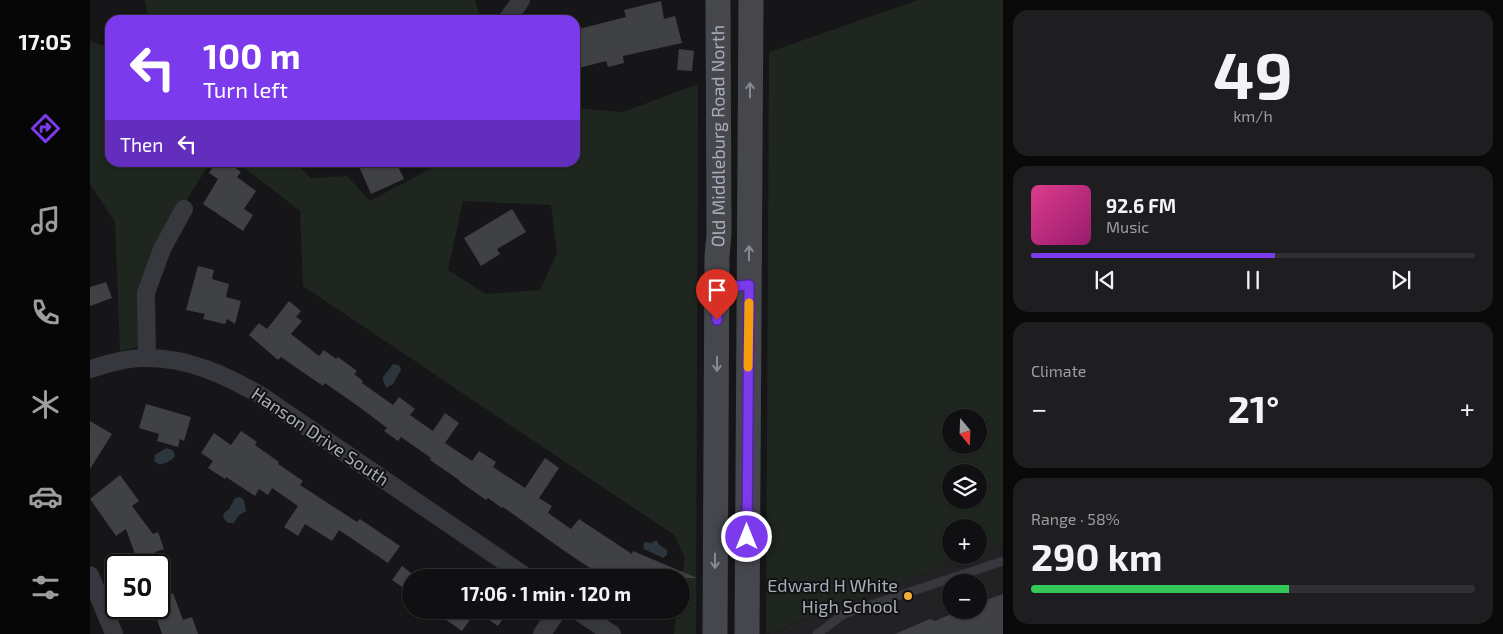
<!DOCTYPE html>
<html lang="en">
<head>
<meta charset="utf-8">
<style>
	body { margin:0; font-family:"Exo 2",sans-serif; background:#1e1e20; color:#f1f3f6; height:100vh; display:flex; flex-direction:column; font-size:19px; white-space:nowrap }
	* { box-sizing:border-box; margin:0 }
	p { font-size:16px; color:#9c9d9f }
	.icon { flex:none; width:28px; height:28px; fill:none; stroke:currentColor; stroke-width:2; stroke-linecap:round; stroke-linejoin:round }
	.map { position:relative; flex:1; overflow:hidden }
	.side { display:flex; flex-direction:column; gap:10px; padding:10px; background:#09090a; width:500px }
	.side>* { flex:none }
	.top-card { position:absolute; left:15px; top:15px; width:475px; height:152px; border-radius:15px; box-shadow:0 1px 4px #0004,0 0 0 1px #303032; background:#7c3aed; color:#fff; overflow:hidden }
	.needle { width:32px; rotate:161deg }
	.tools { position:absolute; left:852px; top:409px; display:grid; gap:10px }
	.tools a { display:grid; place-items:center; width:45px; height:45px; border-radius:50%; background:#101012; box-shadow:0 1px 4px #0004,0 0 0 1px #303032; font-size:25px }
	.speed { position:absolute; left:15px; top:554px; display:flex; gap:10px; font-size:25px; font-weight:700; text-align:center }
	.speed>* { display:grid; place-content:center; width:65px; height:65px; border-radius:50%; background:#101012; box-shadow:0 1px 4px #0004,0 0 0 1px #303032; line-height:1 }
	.speed .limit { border:2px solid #111; border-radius:8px; background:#fff; color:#111 }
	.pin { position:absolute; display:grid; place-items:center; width:42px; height:42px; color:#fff; margin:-51px -21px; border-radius:50% 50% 50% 0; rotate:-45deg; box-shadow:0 0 5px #0007 }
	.pin .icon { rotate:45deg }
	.me { position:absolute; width:55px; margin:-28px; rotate:0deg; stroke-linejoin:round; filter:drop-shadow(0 0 4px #0008) }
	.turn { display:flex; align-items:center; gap:18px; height:105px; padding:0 15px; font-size:22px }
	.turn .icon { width:65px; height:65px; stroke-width:2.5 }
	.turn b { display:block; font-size:35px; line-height:42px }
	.then { display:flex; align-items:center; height:48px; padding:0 15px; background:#0003; gap:10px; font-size:19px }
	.big { font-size:38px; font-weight:700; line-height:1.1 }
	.side .widget { flex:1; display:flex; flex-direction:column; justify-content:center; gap:8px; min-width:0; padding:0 18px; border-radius:15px; background:#1e1e20 }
	.side .dial { align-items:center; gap:0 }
	.dial b { font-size:65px; line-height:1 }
	.song { display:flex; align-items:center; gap:15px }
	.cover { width:60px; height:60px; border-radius:8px; background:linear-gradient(135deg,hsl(330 70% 55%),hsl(320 70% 35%)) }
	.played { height:5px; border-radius:2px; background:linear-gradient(90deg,#7c3aed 55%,#303032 55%) }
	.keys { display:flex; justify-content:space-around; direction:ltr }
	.heat { display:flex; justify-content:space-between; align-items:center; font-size:28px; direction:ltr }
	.charge { height:8px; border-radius:4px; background:linear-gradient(90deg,#34c759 58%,#303032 0) }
	.trip { position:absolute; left:312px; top:569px; width:288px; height:50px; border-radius:25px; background:#101012; box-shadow:0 1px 4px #0004,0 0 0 1px #303032; font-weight:700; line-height:50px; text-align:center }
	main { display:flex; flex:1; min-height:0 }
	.tabs { display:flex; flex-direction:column; width:90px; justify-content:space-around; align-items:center; background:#060607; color:#9c9d9f }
	.tabs .icon { width:35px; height:35px }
	.tabs .active { color:#7c3aed }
	.tabs b { font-size:22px; color:#f1f3f6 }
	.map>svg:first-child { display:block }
	.built { fill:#222225; fill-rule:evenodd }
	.green { fill:#1e261f; fill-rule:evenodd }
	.water { fill:#2c353c }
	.building { fill:#404145 }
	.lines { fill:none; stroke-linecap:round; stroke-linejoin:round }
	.lane { stroke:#37383d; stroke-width:9 }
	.street { stroke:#37383d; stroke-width:18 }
	.secondary { stroke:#45474d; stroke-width:25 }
	.oneway { stroke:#858993 }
	.route-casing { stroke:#51269a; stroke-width:12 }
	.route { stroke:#7c3aed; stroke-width:9 }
	.slow { stroke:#f59e0b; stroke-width:9 }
	.poi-dot { fill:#f2b134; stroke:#111113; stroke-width:2 }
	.labels { text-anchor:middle; stroke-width:4; stroke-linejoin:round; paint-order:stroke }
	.street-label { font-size:18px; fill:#a8adb8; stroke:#111113 }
	.poi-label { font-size:18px; fill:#a8adb8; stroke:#111113; text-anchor:end }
</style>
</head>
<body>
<main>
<nav class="tabs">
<b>17:05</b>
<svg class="icon active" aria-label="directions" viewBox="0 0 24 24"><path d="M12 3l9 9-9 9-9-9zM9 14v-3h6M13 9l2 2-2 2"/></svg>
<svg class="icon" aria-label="music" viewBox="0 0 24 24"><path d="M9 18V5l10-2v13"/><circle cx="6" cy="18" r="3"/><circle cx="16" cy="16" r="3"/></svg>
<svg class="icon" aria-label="phone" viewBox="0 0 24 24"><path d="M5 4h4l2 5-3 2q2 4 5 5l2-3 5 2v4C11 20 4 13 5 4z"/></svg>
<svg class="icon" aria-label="climate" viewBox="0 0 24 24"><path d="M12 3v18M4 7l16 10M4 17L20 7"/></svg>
<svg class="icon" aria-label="car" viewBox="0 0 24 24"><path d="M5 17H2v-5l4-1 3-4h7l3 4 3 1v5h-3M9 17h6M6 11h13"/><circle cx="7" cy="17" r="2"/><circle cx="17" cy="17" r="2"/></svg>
<svg class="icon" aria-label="filters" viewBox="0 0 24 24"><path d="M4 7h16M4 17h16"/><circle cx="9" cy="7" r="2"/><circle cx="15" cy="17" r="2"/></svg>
</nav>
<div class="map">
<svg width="913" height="634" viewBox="0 0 913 634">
	<rect width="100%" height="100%" fill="#161618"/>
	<path class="built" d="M913,544V634H677L883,555H889V553ZM861,582H889V610H861Z"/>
	<path class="green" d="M55,0H385L390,18V20H59Z
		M828,0H913V544L889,553V528H861V555H883L676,634L679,52ZM861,418H889V445H861ZM861,472H889V500H861Z
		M0,41L20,48V162L120,163L64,251L53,341L48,347L30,351L25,222L0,184Z
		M608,84L606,634H584L587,610H591V582L595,557L584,535L213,286L210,211L148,163H208V165L221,178L257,176L280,201L351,163L485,162V108L533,112ZM373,201L461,205L467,253L450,290L396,294L358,270Z"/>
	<path class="water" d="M303,364L309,365L311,370L303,384L296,388L293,380V377Z
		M76,448L83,450L85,456C82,461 73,465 68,464L64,461L65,455Z
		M150,497L154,500L156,511L148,516L144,523H138L134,519L133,514L139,509L145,498Z
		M567,540C568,542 568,544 570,545C574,549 578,547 577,555L573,558L554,549L553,544L555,542L561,543Z"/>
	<path class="building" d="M571,1L574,19L585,16L592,43L533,56L534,63L518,67L516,61L485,69V30L536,17L534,10Z
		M589,49L604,51L602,71L587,70Z
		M126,162H137L151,172L147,177L166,191L154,209L163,215L153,231L113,204L128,179L119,173Z
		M267,162H306L314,179L281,194Z
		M422,209L436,232L407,249L410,254L391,266L374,238Z
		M108,266L124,270L122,279L139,284L136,297L151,301L145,324L137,319L135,324L113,319L115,314L96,310Z
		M16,282L22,298L0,306V287Z
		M199,301L211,311L206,317L212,321L201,334L229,356L234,350L246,359L248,357L267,371L264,374L273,381L272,383L303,405L309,397L325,409L320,415L343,431L355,413L369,423L355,443L382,461L389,451L406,462L403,467L435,488L455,458L469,468L449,498L462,506L458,513L481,529L489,519L542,554L543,551L607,578H515L473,550L413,507L412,508L398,498L396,500L369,481V480L340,460L341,458L311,437L308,441L294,431L297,428L272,409L235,383L233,386L191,357L188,360L159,335L169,323L177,329Z
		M56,404L101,417L94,441L90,439L88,447L67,441L69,434L49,428Z
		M0,421L22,434L0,469Z
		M151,431L167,442L165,445L189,462L188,464L213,481L210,485L267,522L270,519L310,546L298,563L249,530L242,541L215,524L208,536L194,527L208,506L182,488L178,495L169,489L165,496L136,477L135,479L118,468L123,461L111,453L124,433L141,445Z
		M30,475L49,501L42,506L63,534L68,532L74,549L65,552L70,565H49L36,529L26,536L0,499Z
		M70,565L81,594L83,593L93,620L102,617L108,634H72L63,608H69V566Z
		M312,566L321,573V593L302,580Z
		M913,594V634H805L840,619L845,621L866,612L867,610H889V598L896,600Z
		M342,610H419L408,626L386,611L372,631Z"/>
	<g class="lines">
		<path class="lane" d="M727,634L754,614L913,561"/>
		<path class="street" d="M417,20L431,0
			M57,358L56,293L72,249L94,209
			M0,369C18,364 38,357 57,358C99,358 135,375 170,395L438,578
			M0,575L24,634
			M486,610L522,634
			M452,634L468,610"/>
		<g class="secondary">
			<path id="s1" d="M625,634L627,256L629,233L628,0"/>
			<path d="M657,634L661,0"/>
		</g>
	</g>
	<defs><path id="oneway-shaft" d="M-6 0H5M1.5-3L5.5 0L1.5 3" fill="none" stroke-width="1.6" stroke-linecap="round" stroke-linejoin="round" transform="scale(1.25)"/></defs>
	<g class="oneway">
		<use href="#oneway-shaft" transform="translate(660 90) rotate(-90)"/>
		<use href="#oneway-shaft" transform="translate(659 253) rotate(-90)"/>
		<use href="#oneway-shaft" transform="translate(627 364) rotate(90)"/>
		<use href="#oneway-shaft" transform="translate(625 561) rotate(90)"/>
	</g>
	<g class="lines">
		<g class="route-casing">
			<path id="route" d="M627,320V288L659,285L657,537"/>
		</g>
		<use href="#route" class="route"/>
		<path class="slow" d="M658,367L659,303"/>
	</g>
	<circle class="poi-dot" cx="818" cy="596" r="5"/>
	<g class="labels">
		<g class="street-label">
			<text dy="6" stroke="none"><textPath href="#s1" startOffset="498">Old Middleburg Road North</textPath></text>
			<text transform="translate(230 437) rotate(34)" y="6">Hanson Drive South</text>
		</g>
		<g class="poi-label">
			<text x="808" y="592">Edward H White<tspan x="808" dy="21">High School</tspan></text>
		</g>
	</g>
</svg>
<div class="tools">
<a><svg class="needle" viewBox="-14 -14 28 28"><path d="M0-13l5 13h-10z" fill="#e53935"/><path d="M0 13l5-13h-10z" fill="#9c9d9f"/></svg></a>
<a><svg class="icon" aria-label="layers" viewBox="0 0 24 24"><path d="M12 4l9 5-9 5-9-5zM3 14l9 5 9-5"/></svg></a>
<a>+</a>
<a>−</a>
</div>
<div class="speed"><div class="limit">50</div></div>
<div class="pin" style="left:627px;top:320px;background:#d93025"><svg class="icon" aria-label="arrive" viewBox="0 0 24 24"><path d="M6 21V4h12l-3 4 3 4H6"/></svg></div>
<svg class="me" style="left:657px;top:537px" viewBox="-20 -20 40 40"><circle r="17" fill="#7c3aed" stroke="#fff" stroke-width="3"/><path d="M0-11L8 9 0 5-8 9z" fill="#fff"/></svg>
<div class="trip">17:06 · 1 min · 120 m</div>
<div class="top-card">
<div class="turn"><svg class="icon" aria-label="left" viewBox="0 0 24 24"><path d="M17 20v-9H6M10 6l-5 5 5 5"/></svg><div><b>100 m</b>Turn left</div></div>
<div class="then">Then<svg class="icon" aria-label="left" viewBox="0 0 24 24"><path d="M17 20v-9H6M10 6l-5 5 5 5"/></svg></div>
</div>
</div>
<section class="side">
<div class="widget dial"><b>49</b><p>km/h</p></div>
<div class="widget">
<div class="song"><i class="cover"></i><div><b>92.6 FM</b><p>Music</p></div></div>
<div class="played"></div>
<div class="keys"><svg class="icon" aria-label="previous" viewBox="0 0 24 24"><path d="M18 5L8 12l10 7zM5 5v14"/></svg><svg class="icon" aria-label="pause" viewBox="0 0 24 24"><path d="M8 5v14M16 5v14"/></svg><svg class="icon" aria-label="next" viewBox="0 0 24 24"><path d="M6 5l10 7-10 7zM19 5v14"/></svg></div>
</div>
<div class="widget"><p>Climate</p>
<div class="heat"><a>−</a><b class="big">21°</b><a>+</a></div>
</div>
<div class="widget"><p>Range · 58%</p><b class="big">290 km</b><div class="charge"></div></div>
</section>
</main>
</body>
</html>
